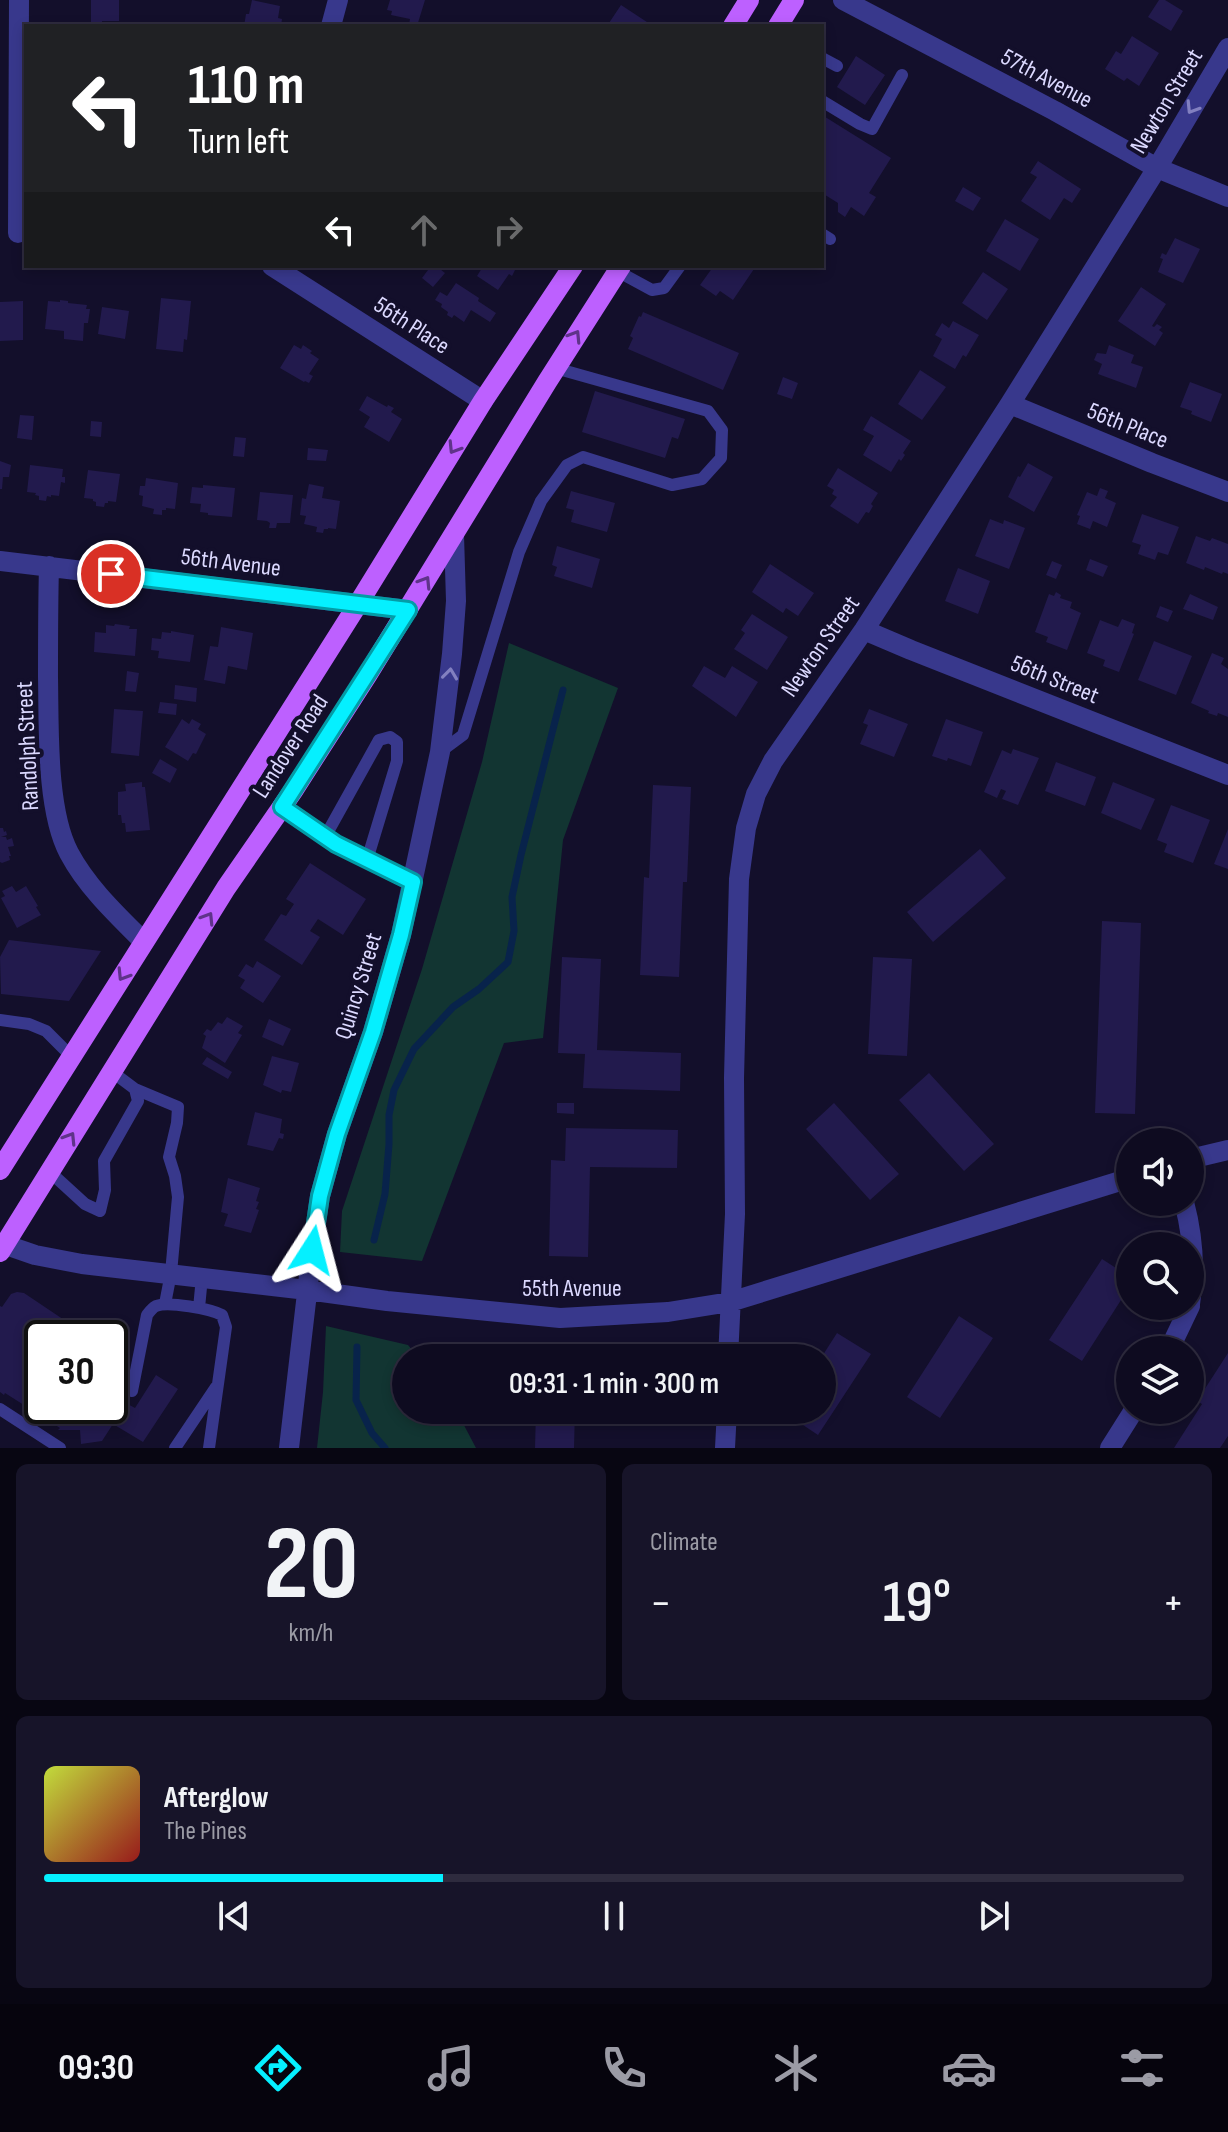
<!DOCTYPE html>
<html lang="en">
<head>
<meta charset="utf-8">
<style>
	body { margin:0; font-family:"Sofia Sans Condensed",sans-serif; background:#171429; color:#f1f3f6; height:100vh; display:flex; flex-direction:column; font-size:30px; white-space:nowrap }
	* { box-sizing:border-box; margin:0 }
	p { font-size:26px; color:#9b9ba5 }
	.icon { flex:none; width:44px; height:44px; fill:none; stroke:currentColor; stroke-width:2; stroke-linecap:round; stroke-linejoin:round }
	.map { position:relative; height:1448px; overflow:hidden }
	.sheet { display:flex; flex-direction:column; gap:16px; padding:16px; background:#080612; flex:1 }
	.sheet>* { flex:none }
	.banner { position:absolute; left:24px; top:24px; width:800px; height:244px; border-radius:0px; box-shadow:0 4px 12px #0003,0 0 0 2px #2e2b3e; background:#202124; color:#fff; overflow:hidden }
	.buttons { position:absolute; left:1116px; top:1128px; display:grid; gap:16px }
	.buttons a { display:grid; place-items:center; width:88px; height:88px; border-radius:50%; background:#0e0b20; box-shadow:0 4px 12px #0003,0 0 0 2px #2e2b3e; font-size:40px }
	.speed { position:absolute; left:24px; top:1320px; display:flex; gap:16px; font-size:40px; font-weight:700; text-align:center }
	.speed>* { display:grid; place-content:center; width:104px; height:104px; border-radius:50%; background:#0e0b20; box-shadow:0 4px 12px #0003,0 0 0 2px #2e2b3e; line-height:1 }
	.speed .limit { border:4px solid #111; border-radius:12px; background:#fff; color:#111 }
	.pin { position:absolute; display:grid; place-items:center; width:68px; height:68px; color:#fff; margin:-34px; border:4px solid #fff; border-radius:50%; box-shadow:0 2px 8px #0007 }
	.me { position:absolute; width:88px; margin:-44px; rotate:9deg; stroke-linejoin:round; filter:drop-shadow(0 0 6px #0008) }
	.turn { display:flex; align-items:center; gap:28px; height:168px; padding:0 32px; font-size:36px }
	.turn .icon { width:104px; height:104px; stroke-width:2.5 }
	.turn b { display:block; font-size:56px; line-height:68px }
	.lanes { display:flex; align-items:center; height:76px; padding:0 32px; background:#0003; justify-content:center; gap:40px; direction:ltr }
	.lanes .off { opacity:.35 }
	.big { font-size:60px; font-weight:600; line-height:1.1 }
	.sheet .tile { flex:1; display:flex; flex-direction:column; justify-content:center; gap:12px; min-width:0; padding:0 28px; border-radius:12px; background:#171429 }
	.sheet .dial { align-items:center; gap:0 }
	.dial b { font-size:104px; line-height:1 }
	.song { display:flex; align-items:center; gap:24px }
	.cover { width:96px; height:96px; border-radius:12px; background:linear-gradient(135deg,hsl(70 70% 55%),hsl(0 70% 35%)) }
	.played { height:8px; border-radius:4px; background:linear-gradient(90deg,#05f0ff 35%,#2e2b3e 35%) }
	.keys { display:flex; justify-content:space-around; direction:ltr }
	.heat { display:flex; justify-content:space-between; align-items:center; font-size:44px; direction:ltr }
	.sheet .tiles { flex:1; display:grid; gap:16px; grid-template-columns:1fr 1fr }
	.tile:last-child { grid-column:span 2 }
	.trip { position:absolute; left:392px; top:1344px; width:444px; height:80px; border-radius:40px; background:#0e0b20; box-shadow:0 4px 12px #0003,0 0 0 2px #2e2b3e; font-weight:600; line-height:80px; text-align:center }
	.tabs { display:flex; height:128px; justify-content:space-around; align-items:center; background:#06040d; color:#9b9ba5 }
	.tabs .icon { width:56px; height:56px }
	.tabs .active { color:#05f0ff }
	.tabs b { font-size:36px; color:#f1f3f6 }
	.map>svg:first-child { display:block }
	.green { fill:#123532 }
	.lines { fill:none; stroke-linecap:round; stroke-linejoin:round }
	.stream { stroke:#08234b; stroke-width:7 }
	.building { fill:#221a4d }
	.service { stroke:#38388c; stroke-width:12 }
	.minor { stroke:#38388c; stroke-width:20 }
	.primary { stroke:#bd60ff; stroke-width:20 }
	.oneway { stroke:#8280c0 }
	.oneway2 { stroke:#5f338a }
	.route-casing { stroke:#039ca6; stroke-width:20 }
	.route { stroke:#05f0ff; stroke-width:14 }
	.labels { text-anchor:middle; stroke-width:8; stroke-linejoin:round; paint-order:stroke }
	.street-label { font-size:24px; fill:#dcd9ff; stroke:#130f2b }
</style>
</head>
<body>
<div class="map">
<svg width="1228" height="1448" viewBox="0 0 1228 1448">
	<rect width="100%" height="100%" fill="#130f2b"/>
	<path class="green" d="M509,643L618,688L563,840L543,1038L504,1043L422,1261L340,1252L342,1211L422,969L482,762Z
		M326,1326L408,1345L419,1358H406V1410H456L476,1448H317L323,1392Z"/>
	<g class="lines">
		<path class="stream" d="M374,1240L385,1194L389,1144V1115L394,1090L414,1049L453,1007L479,989L508,962L514,931L512,897L521,855L563,690
			M357,1347L356,1400L372,1433L385,1448"/>
	</g>
	<path class="building" d="M91,0H119V21H102V25H96V22H91Z
		M252,0L280,6L278,18L282,19L281,26H244L246,14H249Z
		M390,0H425L417,26L409,25L410,19L391,15L392,11L387,10Z
		M1159,0H1165L1183,11L1171,31L1148,17Z
		M621,5L653,26H607Z
		M1132,36L1159,53L1139,86L1127,78L1124,81L1105,69L1116,51L1121,54Z
		M856,56L885,75L865,105L837,87Z
		M822,115L891,158L869,193L876,197L864,216L851,207L845,217L838,212V203L822,193Z
		M1038,161L1081,189L1072,203L1064,198L1050,220L1021,201L1037,177L1030,173Z
		M963,187L981,198L973,211L955,201Z
		M1005,219L1039,239L1020,271L986,251Z
		M1175,238L1200,249L1183,283L1158,272L1163,259L1160,258L1162,253L1166,255Z
		M431,266H436L445,273L433,287L422,278Z
		M480,266H513L512,268L515,270L512,276L509,274L498,290L477,276L482,268Z
		M716,266H756L733,300L720,291L716,296L700,285L713,267Z
		M983,272L1008,289L987,320L962,303Z
		M456,283L479,298L478,301L496,313L490,322L471,310L464,322L454,315L452,318L447,315L448,312L441,307L442,304L435,300L440,292L447,296Z
		M1141,287L1166,304L1152,326L1154,327L1157,324L1162,327L1159,330L1163,333L1155,346L1118,321Z
		M161,298L191,301L187,340L184,339L183,352L156,349Z
		M60,300L68,301V303L87,305L86,309H90L88,323H84L83,341L64,339V331L45,329L48,301L60,302Z
		M23,301V340L0,341V302Z
		M102,307L129,311L125,339L98,334Z
		M643,312L739,353L723,390L628,349L633,338L630,336L639,316L641,317Z
		M953,321L979,335L966,357L963,355L955,369L933,356L942,339L935,335L942,323L949,328Z
		M294,345L301,349L303,345L312,351L310,353L319,359L309,374L313,376L309,383L305,381L304,382L280,368Z
		M1109,345L1134,355L1131,363L1143,367L1136,388L1098,374L1102,364L1094,360L1097,353L1106,354Z
		M920,370L946,387L922,420L898,404Z
		M783,377L798,383L792,399L777,394Z
		M1190,382L1222,394L1211,422L1191,414L1192,411L1180,407Z
		M595,391L685,419L678,439L672,437L665,458L582,432Z
		M367,396L387,407L388,405L394,408L391,412L402,419L389,442L364,427L370,417L359,410Z
		M20,415L34,416L32,440L17,438Z
		M871,416L911,441L903,453L905,455L901,461L899,459L891,472L863,455L874,436L863,430Z
		M91,421L102,422L101,437L90,436Z
		M235,437L246,438L244,457L233,456Z
		M308,448L328,450L326,461L307,460Z
		M0,461L11,465L9,477H3L2,489H0Z
		M1028,463L1053,477L1034,512L1008,497L1018,476L1020,477Z
		M30,465L63,469L62,477H65V483L61,482L59,496L51,495V497L47,496L46,501L39,500V496L35,495L36,493L27,492Z
		M838,468L878,493L871,504L873,506L869,513L866,512L858,524L830,506L837,497L832,494L834,490L827,486Z
		M88,470L120,474L116,502L108,501V503H105L104,507L96,506V502L93,501V499L84,498Z
		M146,478L178,483L175,509L166,508V510H162V515L153,514L154,509L142,506L143,496L139,495L140,486H145Z
		M309,484L324,487L322,498L340,501L336,529L328,528V529H324L323,533L316,532L317,527L313,526L304,524L306,516L300,515L302,498L306,499Z
		M203,485L235,488L232,517L208,515V513L200,512L201,504L190,503L192,487L203,488Z
		M1100,488L1108,491L1105,498L1116,503L1107,527L1093,521L1090,529L1077,524L1080,516L1077,515L1087,492L1097,496Z
		M571,491L615,503L607,532L571,522L574,510L566,508Z
		M260,492L293,495L290,523H277L276,528H269L270,523L267,521L257,520Z
		M1142,514L1179,527L1168,555L1158,552L1155,560L1138,554L1141,545L1132,542Z
		M990,519L1003,524L1004,520L1025,528L1009,569L975,556Z
		M1196,536L1210,541L1212,538L1228,544V574L1223,572L1222,574L1205,567L1204,570L1186,563Z
		M557,546L600,559L592,588L554,576L557,567L552,565Z
		M1090,559L1108,566L1103,577L1086,570Z
		M1052,561L1062,565L1056,579L1046,575Z
		M770,564L814,593L798,616L786,608L783,613L752,592Z
		M958,568L990,581L978,614L945,601Z
		M1056,592L1061,595L1060,598L1072,602L1070,608L1081,613L1067,650L1046,642L1048,637L1035,632L1049,594L1054,596Z
		M1190,594L1218,607L1213,620L1183,609Z
		M1160,606L1173,611L1168,622L1156,617Z
		M752,614L788,637L767,670L734,649L745,633L741,630Z
		M1122,619L1135,624L1132,633L1134,634L1119,672L1103,666L1105,660L1087,653L1100,620L1118,627Z
		M115,624L130,626L129,629H137L135,656L94,652L95,632L106,633V625L114,626Z
		M221,627L253,633L247,670L228,666L225,684L204,680L210,646L218,647Z
		M171,631L194,635L190,662L158,658L159,651L151,650L152,638L161,639L162,632L171,633Z
		M1154,641L1192,656L1176,695L1138,680Z
		M1212,653L1224,658L1221,664L1228,669V717L1218,713L1217,716L1208,713L1209,711L1191,703Z
		M704,666L725,678L732,666L758,682L736,717L692,686Z
		M127,671L139,673L136,692L125,691Z
		M175,685L197,688L196,702L174,699Z
		M160,702L177,704L176,715L158,713Z
		M114,709L143,711L139,756L111,753Z
		M869,709L908,724L894,757L860,744L868,725L863,723Z
		M182,719L189,724L192,719L201,724L198,729L206,734L196,754L193,753L188,761L165,747Z
		M946,719L983,732L971,766L948,758L947,761L932,756Z
		M1013,749L1039,758L1018,805L1002,799L1006,791L1001,789L997,798L984,792L1002,750L1011,754Z
		M160,759L177,769L170,783L152,773Z
		M1056,762L1096,777L1085,806L1045,791Z
		M142,782V787H145L150,830L126,832L125,823H122L121,815H118V792L126,791L125,784Z
		M1113,782L1155,799L1141,830L1101,813Z
		M653,785L691,787L687,882H683L679,977L640,975L644,877L649,878Z
		M1171,805L1210,820L1193,863L1164,852L1167,844L1157,840Z
		M0,828H3L4,832L6,831L7,835L1,837H6L7,840L12,838L14,846L8,847L11,856H9L10,860L2,863L0,862Z
		M1228,829V869L1214,864Z
		M980,849L1006,878L933,942L907,912Z
		M310,863L366,899L343,935L318,919L310,931L320,937L302,965L264,940L281,914L286,916L294,904L286,899Z
		M12,886L16,892L26,886L38,906L36,907L41,915L17,928L1,898L5,896L2,891Z
		M1102,921L1141,923L1135,1114L1095,1113Z
		M9,940L101,951L69,1001L1,994L0,957Z
		M562,957L601,959L597,1050L681,1053L680,1091L583,1088L585,1054L558,1053Z
		M873,957L912,959L907,1056L868,1054Z
		M257,961L281,976L263,1003L240,988L245,980L238,976L246,964L253,968Z
		M227,1017L243,1026L238,1033L242,1035L225,1063L202,1048L206,1036L203,1034L207,1029L211,1031L218,1022L222,1024Z
		M269,1019L291,1029L283,1046L262,1037Z
		M272,1056L299,1063L291,1092L282,1090L281,1093L263,1085Z
		M207,1057L232,1072L228,1079L202,1064Z
		M929,1073L994,1144L964,1171L899,1100Z
		M557,1103H574V1114L557,1113Z
		M834,1103L899,1174L870,1200L806,1129Z
		M255,1112L282,1119L280,1133L284,1134L283,1139L279,1138L273,1151L247,1145Z
		M566,1128L678,1130L677,1168L590,1167L588,1257L549,1256L551,1160L565,1161Z
		M228,1178L260,1188L256,1201L259,1202L256,1209L259,1210L251,1233L224,1226L228,1214L221,1212Z
		M1102,1259L1130,1277V1286L1082,1361L1049,1340Z
		M17,1292L24,1293L91,1338H42V1406H110L111,1343L123,1381L122,1401L135,1408L156,1375L178,1389L143,1442L113,1424L102,1441L81,1444L80,1430H58L60,1428L5,1393L4,1395L0,1392V1306L2,1307L11,1294Z
		M959,1316L993,1338L940,1418L907,1397Z
		M837,1333L871,1354L818,1435L785,1413L787,1410H822L821,1358Z
		M1228,1353V1436L1220,1448H1174L1202,1404L1197,1401Z
		M536,1410H575L574,1448H535Z"/>
	<g class="lines">
		<path class="service" d="M822,58L837,66
			M822,101L860,124L872,129L902,75
			M822,234L830,239
			M617,271L652,290L664,288L680,266
			M440,752L463,735L519,552L541,501L567,465L583,457L672,485L702,479L721,458L722,430L708,411L555,368
			M282,807L336,844L413,882
			M325,837L379,740L390,737L397,742V761L367,860
			M0,1020L29,1024L46,1031L71,1056
			M135,1089L178,1107L177,1123L169,1157L175,1176L178,1197L171,1273L165,1304
			M50,1172L85,1204L100,1211L105,1190L104,1161L138,1101L135,1089L111,1071
			M199,1308L202,1277
			M132,1391L147,1315C150,1311 152,1308 156,1306C168,1301 211,1309 222,1315L226,1327L209,1448
			M0,1409L60,1448
			M175,1448L216,1387"/>
		<path class="minor" d="M843,0L1055,111L1157,168L1228,197
			M331,26L338,0
			M18,233L19,0
			M272,266L483,401
			M1010,404L1152,463L1228,492
			M0,561L408,610
			M49,566C48,603 48,640 48,677C49,726 46,810 69,853C87,887 117,915 144,942
			M864,630L911,650L1228,775
			M1190,1159L1228,1150
			M1184,1202C1193,1236 1196,1268 1190,1304
			M0,1243L35,1255L82,1264L307,1290L387,1301L560,1318L668,1312L730,1302L1130,1178
			M1169,1350L1190,1306
			M728,1358L735,1214L734,1078L739,879L746,828L756,794L773,761L864,630L1010,404L1157,168L1228,48
			M289,1448L312,1250L320,1196L337,1134L373,1032L401,935L440,752L452,654L456,601L454,535
			M725,1448L727,1410
			M1110,1448L1134,1410"/>
		<path class="primary" d="M733,26L749,0
			M778,26L794,0
			M0,1170L358,604L483,401L573,266
			M0,1252L226,888L293,791L368,674L547,382L621,266"/>
	</g>
	<defs><path id="oneway-chevron" d="M-2-3.5L2.5 0L-2 3.5" fill="none" stroke-width="1.6" stroke-linecap="round" stroke-linejoin="round" transform="scale(2)"/></defs>
	<g class="oneway">
		<use href="#oneway-chevron" transform="translate(1192 108) rotate(122)"/>
		<use href="#oneway-chevron" transform="translate(450 674) rotate(-83)"/>
	</g>
	<g class="oneway2">
		<use href="#oneway-chevron" transform="translate(575 336) rotate(-58)"/>
		<use href="#oneway-chevron" transform="translate(454 448) rotate(122)"/>
		<use href="#oneway-chevron" transform="translate(425 582) rotate(-58)"/>
		<use href="#oneway-chevron" transform="translate(208 918) rotate(-58)"/>
		<use href="#oneway-chevron" transform="translate(123 975) rotate(122)"/>
		<use href="#oneway-chevron" transform="translate(70 1138) rotate(-58)"/>
	</g>
	<g class="lines">
		<g class="route-casing">
			<path id="route" d="M111,574L408,610L282,807L336,844L413,882L401,935L373,1032L337,1134L320,1196L312,1250"/>
		</g>
		<use href="#route" class="route"/>
	</g>
	<g class="labels">
		<g class="street-label">
			<text transform="translate(1047 78) rotate(28)" y="8">57th Avenue</text>
			<text transform="translate(1166 101) rotate(-59)" y="8">Newton Street</text>
			<text transform="translate(412 325) rotate(33)" y="8">56th Place</text>
			<text transform="translate(1128 425) rotate(22)" y="8">56th Place</text>
			<text transform="translate(231 562) rotate(7)" y="8">56th Avenue</text>
			<text transform="translate(820 646) rotate(-55)" y="8">Newton Street</text>
			<text transform="translate(1055 679) rotate(22)" y="8">56th Street</text>
			<text transform="translate(27 746) rotate(-93)" y="8">Randolph Street</text>
			<text transform="translate(290 746) rotate(-57)" y="8">Landover Road</text>
			<text transform="translate(358 986) rotate(-73)" y="8">Quincy Street</text>
			<text x="572" y="1296">55th Avenue</text>
		</g>
	</g>
</svg>
<div class="buttons">
<a><svg class="icon" aria-label="sound" viewBox="0 0 24 24"><path d="M4 9h4l5-4v14l-5-4H4zM17 9q2 3 0 6"/></svg></a>
<a><svg class="icon" aria-label="search" viewBox="0 0 24 24"><circle cx="10" cy="10" r="6"/><path d="M15 15l6 6"/></svg></a>
<a><svg class="icon" aria-label="layers" viewBox="0 0 24 24"><path d="M12 4l9 5-9 5-9-5zM3 14l9 5 9-5"/></svg></a>
</div>
<div class="speed"><div class="limit">30</div></div>
<div class="pin" style="left:111px;top:574px;background:#d93025"><svg class="icon" aria-label="arrive" viewBox="0 0 24 24"><path d="M6 21V4h12l-3 4 3 4H6"/></svg></div>
<svg class="me" style="left:312px;top:1250px" viewBox="-20 -20 40 40"><path d="M0-17L14 15 0 8-14 15z" fill="#05f0ff" stroke="#fff" stroke-width="4"/></svg>
<div class="trip">09:31 · 1 min · 300 m</div>
<div class="banner">
<div class="turn"><svg class="icon" aria-label="left" viewBox="0 0 24 24"><path d="M17 20v-9H6M10 6l-5 5 5 5"/></svg><div><b>110 m</b>Turn left</div></div>
<div class="lanes"><svg class="icon" aria-label="left" viewBox="0 0 24 24"><path d="M17 20v-9H6M10 6l-5 5 5 5"/></svg><svg class="icon off" aria-label="ahead" viewBox="0 0 24 24"><path d="M12 20V5M6 11l6-6 6 6"/></svg><svg class="icon off" aria-label="right" viewBox="0 0 24 24"><path d="M7 20v-9h11M14 6l5 5-5 5"/></svg></div>
</div>
</div>
<section class="sheet">
<div class="tiles">
<div class="tile dial"><b>20</b><p>km/h</p></div>
<div class="tile"><p>Climate</p>
<div class="heat"><a>−</a><b class="big">19°</b><a>+</a></div>
</div>
<div class="tile">
<div class="song"><i class="cover"></i><div><b>Afterglow</b><p>The Pines</p></div></div>
<div class="played"></div>
<div class="keys"><svg class="icon" aria-label="previous" viewBox="0 0 24 24"><path d="M18 5L8 12l10 7zM5 5v14"/></svg><svg class="icon" aria-label="pause" viewBox="0 0 24 24"><path d="M8 5v14M16 5v14"/></svg><svg class="icon" aria-label="next" viewBox="0 0 24 24"><path d="M6 5l10 7-10 7zM19 5v14"/></svg></div>
</div>
</div>
</section>
<nav class="tabs">
<b>09:30</b>
<svg class="icon active" aria-label="directions" viewBox="0 0 24 24"><path d="M12 3l9 9-9 9-9-9zM9 14v-3h6M13 9l2 2-2 2"/></svg>
<svg class="icon" aria-label="music" viewBox="0 0 24 24"><path d="M9 18V5l10-2v13"/><circle cx="6" cy="18" r="3"/><circle cx="16" cy="16" r="3"/></svg>
<svg class="icon" aria-label="phone" viewBox="0 0 24 24"><path d="M5 4h4l2 5-3 2q2 4 5 5l2-3 5 2v4C11 20 4 13 5 4z"/></svg>
<svg class="icon" aria-label="climate" viewBox="0 0 24 24"><path d="M12 3v18M4 7l16 10M4 17L20 7"/></svg>
<svg class="icon" aria-label="car" viewBox="0 0 24 24"><path d="M5 17H2v-5l4-1 3-4h7l3 4 3 1v5h-3M9 17h6M6 11h13"/><circle cx="7" cy="17" r="2"/><circle cx="17" cy="17" r="2"/></svg>
<svg class="icon" aria-label="filters" viewBox="0 0 24 24"><path d="M4 7h16M4 17h16"/><circle cx="9" cy="7" r="2"/><circle cx="15" cy="17" r="2"/></svg>
</nav>
</body>
</html>
